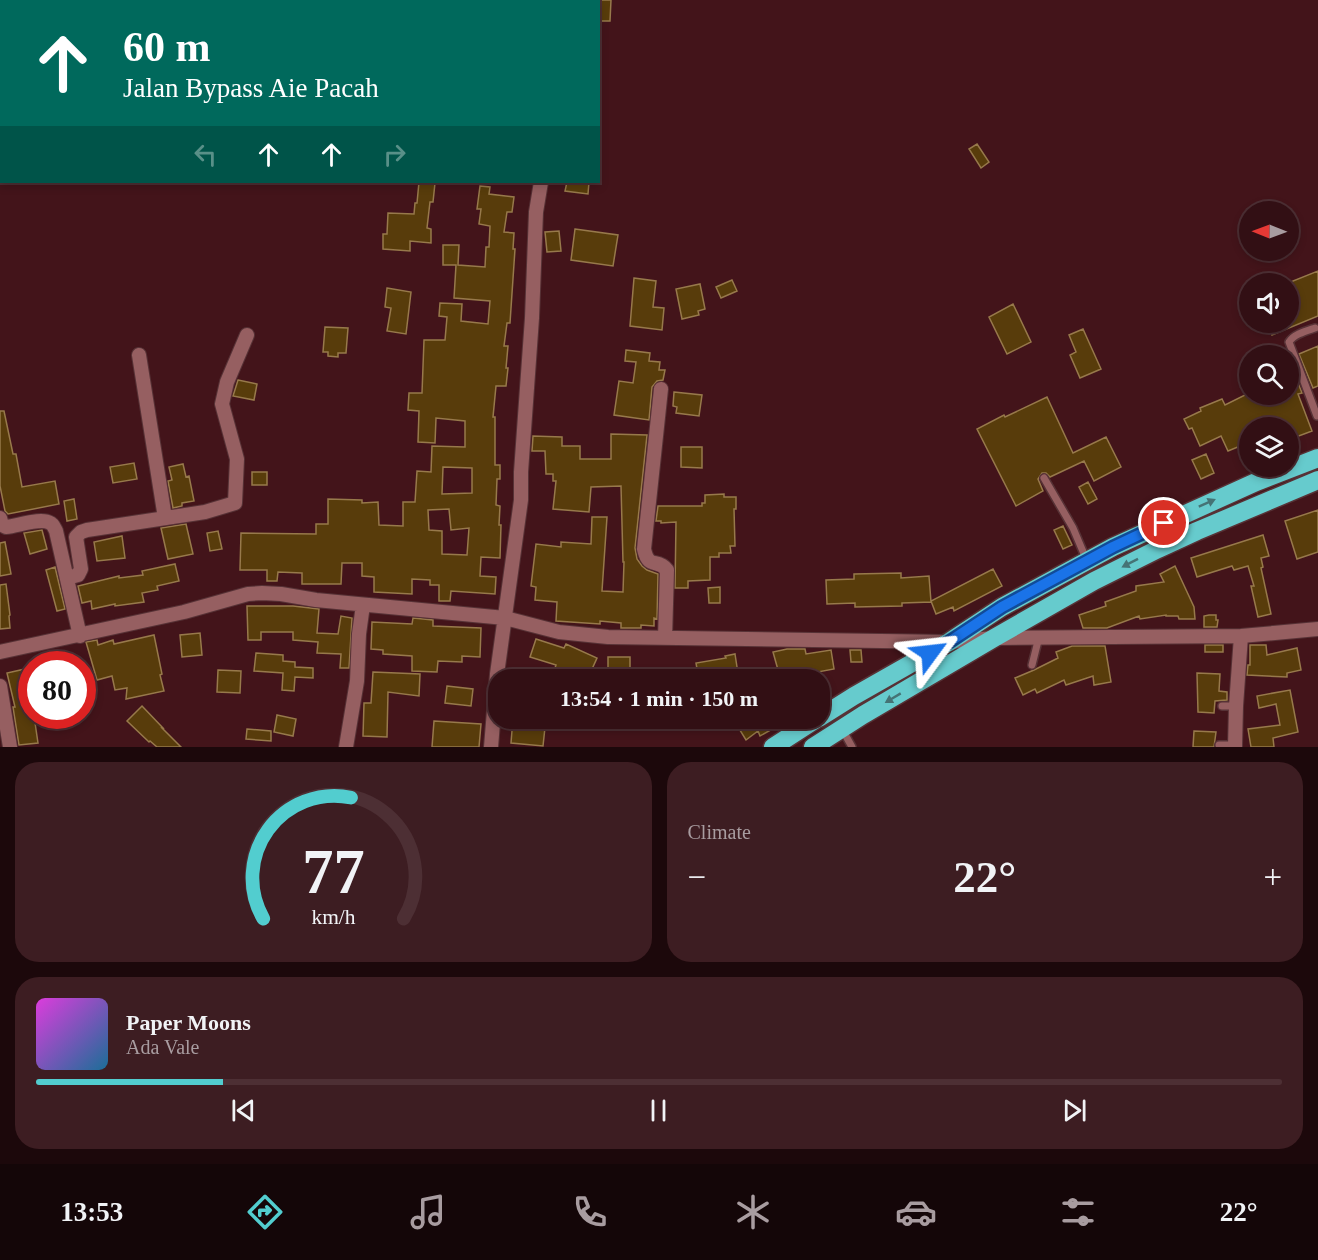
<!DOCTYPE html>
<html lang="en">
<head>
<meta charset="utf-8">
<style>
	body { margin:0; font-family:"Times New Roman",serif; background:#3d1d22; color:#f1f3f6; height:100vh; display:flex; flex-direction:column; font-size:22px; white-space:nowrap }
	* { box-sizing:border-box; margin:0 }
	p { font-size:20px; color:#a89ca0 }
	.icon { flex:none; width:33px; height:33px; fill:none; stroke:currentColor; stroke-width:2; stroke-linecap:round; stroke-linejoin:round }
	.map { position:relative; height:747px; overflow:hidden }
	.details { display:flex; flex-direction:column; gap:15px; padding:15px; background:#1c080b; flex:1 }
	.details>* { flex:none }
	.guide { position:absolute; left:0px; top:0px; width:600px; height:183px; box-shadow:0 3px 9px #0003,0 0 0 2px #4d2f34; background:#00695c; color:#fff; overflow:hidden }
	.needle { width:39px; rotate:271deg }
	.controls { position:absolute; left:1239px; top:201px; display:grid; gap:12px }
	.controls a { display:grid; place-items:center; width:60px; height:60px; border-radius:50%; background:#320f14; box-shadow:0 3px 9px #0003,0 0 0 2px #4d2f34; font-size:30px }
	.speed { position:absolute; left:18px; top:651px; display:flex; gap:12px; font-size:30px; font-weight:700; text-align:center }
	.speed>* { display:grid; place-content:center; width:78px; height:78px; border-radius:50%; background:#320f14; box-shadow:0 3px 9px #0003,0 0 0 2px #4d2f34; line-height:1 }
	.speed .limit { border:9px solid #d22; background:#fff; color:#111 }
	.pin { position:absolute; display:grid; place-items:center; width:51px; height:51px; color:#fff; margin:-26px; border:3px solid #fff; border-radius:50%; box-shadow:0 2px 6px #0007 }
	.me { position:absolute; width:66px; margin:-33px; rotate:60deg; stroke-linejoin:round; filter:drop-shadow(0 0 4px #0008) }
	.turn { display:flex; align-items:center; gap:21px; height:126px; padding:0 24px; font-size:27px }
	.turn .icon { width:78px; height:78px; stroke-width:2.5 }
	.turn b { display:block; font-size:42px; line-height:51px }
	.lanes { display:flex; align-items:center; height:57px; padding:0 24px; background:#0003; justify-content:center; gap:30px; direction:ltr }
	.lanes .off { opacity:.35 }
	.big { font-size:45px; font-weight:600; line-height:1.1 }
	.details .tile { flex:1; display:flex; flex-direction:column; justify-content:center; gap:9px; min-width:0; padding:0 21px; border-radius:24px; background:#3d1d22 }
	.details .dial { align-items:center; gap:0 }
	.dial svg { height:156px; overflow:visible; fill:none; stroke:#4d2f34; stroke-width:7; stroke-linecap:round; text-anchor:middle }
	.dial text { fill:#f1f3f6; stroke:none }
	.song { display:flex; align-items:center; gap:18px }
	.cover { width:72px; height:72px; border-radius:9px; background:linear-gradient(135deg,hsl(300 70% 55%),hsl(200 70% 35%)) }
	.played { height:6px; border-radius:3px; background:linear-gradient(90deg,#52cdcf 15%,#4d2f34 15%) }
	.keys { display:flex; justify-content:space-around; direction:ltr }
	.heat { display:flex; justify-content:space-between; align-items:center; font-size:33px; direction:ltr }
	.details .tiles { flex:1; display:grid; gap:15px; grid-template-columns:1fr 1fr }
	.tile:last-child { grid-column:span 2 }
	.trip { position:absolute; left:488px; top:669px; width:342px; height:60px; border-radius:24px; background:#320f14; box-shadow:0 3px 9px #0003,0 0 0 2px #4d2f34; font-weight:600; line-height:60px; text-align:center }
	.dock { display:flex; height:96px; justify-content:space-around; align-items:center; background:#140608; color:#a89ca0 }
	.dock .icon { width:42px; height:42px }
	.dock .on { color:#52cdcf }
	.dock b { font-size:27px; color:#f1f3f6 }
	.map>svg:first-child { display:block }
	.building { fill:#583c0b; stroke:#97794b; stroke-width:1.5; fill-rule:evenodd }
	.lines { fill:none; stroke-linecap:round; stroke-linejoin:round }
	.lane-casing { stroke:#573236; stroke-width:10 }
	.street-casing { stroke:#573236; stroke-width:16 }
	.highway-casing { stroke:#573236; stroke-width:21 }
	.lane { stroke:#965f61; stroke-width:7 }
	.street { stroke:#965f61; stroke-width:14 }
	.highway { stroke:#66cbcd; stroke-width:18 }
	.oneway { fill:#457375 }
	.route-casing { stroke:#114b97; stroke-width:15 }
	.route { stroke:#1a73e8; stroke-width:10 }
</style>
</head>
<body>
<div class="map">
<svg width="1318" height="747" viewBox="0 0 1318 747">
	<rect width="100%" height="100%" fill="#43141a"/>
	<path class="building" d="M598,0H611L610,21H598Z
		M977,144L989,162L981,168L969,149Z
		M419,182L435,183L433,202H430L427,228L431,229V243L410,241V251L383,249V234H387L388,213L414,214L415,203H417Z
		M567,182H589L588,194L565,191Z
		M480,186L490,187L489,194L514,197L512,212H507L504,232L514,233L513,249H515L510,323H507L504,346H508L506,368H508L506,386H496L493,417H495V465H500V479H497L496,505L500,506L499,525H501L500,558L481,557L480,576L496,577L495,594L451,591L450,601H439V585H430V580L412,579V594L374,592V577L362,576V563H342L341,584H302V573L278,572L277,581H267V570H240L241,533L316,534V524H328V499L362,500V503L378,502L379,525L403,526V502H415L417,471L431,472L432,446L465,447V421L436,418L435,443L418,442L419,411L408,410L409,393H422L424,340H445L447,317L439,316L440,303L462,304L461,321L488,324L490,301L454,298L456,265H443V245H459L458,265L485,267L486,247H489L490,226L479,224L481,209H477ZM443,467L472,468V493L442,494ZM449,509L451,530L469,528L467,555L442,554V531L429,530L428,510Z
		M575,229L618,235L613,266L571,260Z
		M559,231L561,251L547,252L545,232Z
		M1318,271V316L1272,335L1267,322H1288V283Z
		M634,278L656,281L653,307L664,308L662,330L630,326Z
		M732,280L737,291L721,298L716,287Z
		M700,284L705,309L698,311L699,315L682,319L676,289Z
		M387,288L411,292L406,334L387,331L391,308L385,307Z
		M1013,304L1031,342L1007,354L989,317Z
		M325,327L348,328L346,353H338V357L328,356V352H323Z
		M1083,329L1101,369L1080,378L1070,355L1076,352L1069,335Z
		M1318,346V386L1313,388L1299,354Z
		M626,350L650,353L649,361L660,362L659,370H665L663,380L657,381L652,387L649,420L614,415L619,381L633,383L636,362L625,361Z
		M1288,371L1292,379L1296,378L1302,393L1298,394L1312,431L1288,440V428H1250V442L1228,451L1221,436L1200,446L1192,428L1189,429L1184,419L1201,411L1200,408L1222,399L1225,405L1247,394H1258L1261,404L1284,394H1288Z
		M238,380L257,384L254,400L233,396Z
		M674,392L702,395L699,416L676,413L677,407L673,406Z
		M1047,397L1073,453L1106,437L1121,467L1094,481L1084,461L1050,477L1046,473H1042L1038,479L1043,491L1016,506L977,429L1004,415L1005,417Z
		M0,411H4L13,454H16L22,487L55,481L59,504L8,514L5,511L0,486Z
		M611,434L647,435L635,548L637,559L642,566L647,570L658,574L657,619L654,618V626L641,625V628H621V623L600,621V624L556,621L557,602L535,600L536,587L531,586L536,544L561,547V542L591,544L592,517H607L602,591L623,592L624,562H623L621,486L591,487L589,512L553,509L556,481H553V474H546L545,451H532L533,436L562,437V446H580V459H611Z
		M681,447H702V468L681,467Z
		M1206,454L1214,473L1201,479L1192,460Z
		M134,463L137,479L113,483L110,467Z
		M183,464L186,477L189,476L194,501L182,503V506L173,508L168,481L172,480L169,467Z
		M252,472H267V485H252Z
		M1088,482L1097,499L1088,504L1079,487Z
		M724,494V497H736V509H734L735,546H730L731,553H719V557H710V580L688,581V588H675L676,522L661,523V521H656L658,506H702V503H705V495Z
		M74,499L77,519L67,521L64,501Z
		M1318,510V552L1297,559L1285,521Z
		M186,524L193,554L168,559L161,528Z
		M1063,526L1072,545L1063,549L1054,530Z
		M42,530L47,549L30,554L24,533Z
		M218,531L222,549L210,551L207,533Z
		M1263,535L1269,556L1261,558L1263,567L1261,568L1271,614L1258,617L1251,586H1254L1248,566L1234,570L1232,566L1197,577L1191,558Z
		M122,536L125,558L97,561L94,542Z
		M5,542L11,574L0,576V543Z
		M175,564L179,581L157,586L158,590L142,593L144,602L115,606V604L92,609L91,601L82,603L78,586L119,576V578L143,575L142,571Z
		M1175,566L1194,607L1195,619H1179L1178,616H1166V615L1140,619L1139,616L1107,628H1083L1079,615L1106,606L1105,602L1136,591V586L1164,582L1160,574Z
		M55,567L65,609L57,611L46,570Z
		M993,569L1002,586L954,611L953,607L936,614L931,601Z
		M901,573V578L929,576L931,602L902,603V606L855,607V603L827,604L826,580L854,579V574Z
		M6,584L10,615L9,616L10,628L0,629V585Z
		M720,587V603H709L708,588Z
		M247,606H293L319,609L317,633L338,634L341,616L352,618L349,668H340L341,654L317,653L318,642L293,640V632H261V640H248Z
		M1209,615H1216V620H1218L1217,627H1204V616Z
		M413,618L433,620V626L481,628L480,657L462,656V662L438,661L437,672L412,671V656L383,654V650L371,649L372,622L412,624Z
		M200,633L202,655L182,657L180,635Z
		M154,635L162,674L160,675L164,691L126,699L127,688L115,690L112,676L97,680L86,642L97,640L98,645L113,640L114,644Z
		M536,639L564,648L566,644L597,658L587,680H573L554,671L556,665L530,657Z
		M1205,645H1223V652H1205Z
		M1250,645H1266L1267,655L1297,648L1301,670L1287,673V677L1247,675L1248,665H1250Z
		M1072,646H1105L1111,682L1094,685L1093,676L1066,685L1064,680L1037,693L1035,689L1023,695L1015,678L1034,670L1058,658L1056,652Z
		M787,649H805L806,654L831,650L834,669L812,673L813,680H793L792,674L780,677L773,652Z
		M850,650H861L862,662H851Z
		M256,653L283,655V661L295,662V667L313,668V678L295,677L294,691L282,690L283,673L254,671Z
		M735,654L739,680H699L696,663L726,658L725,656Z
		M608,657H630V676H608Z
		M25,669L32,696V716H34L38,743L19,745L13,707H15L7,673Z
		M218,670L241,671L240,693L217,692Z
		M373,672L420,674L419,696L388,692L387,737L363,736L364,703H371Z
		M1197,673L1220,674L1219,691L1227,692V700L1215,701L1214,713L1198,712Z
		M447,686L473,689L471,706L445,703Z
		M1290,690L1298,732L1273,738L1274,747H1251L1248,729L1280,725L1276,704L1259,708L1257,696Z
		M142,706L163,728H162L181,747H157L150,741L149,742L127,721Z
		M277,715L296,719L293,736L274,732Z
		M513,718H546L543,746L511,743Z
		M761,718H792L760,736L758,731L746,740L738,727L746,722L748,725Z
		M434,721L481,724L479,747H432Z
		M247,729L271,731V741L246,739Z
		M1194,731L1216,732L1214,747H1193Z"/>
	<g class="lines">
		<g class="lane-casing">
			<path id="lane" d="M1315,328C1306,331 1294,334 1289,342L1317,416
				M1044,478L1073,528L1087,561
				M1032,665L1039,637
				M1222,706H1236
				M842,729L852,747
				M1219,745H1235"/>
		</g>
		<g class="street-casing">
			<path id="street" d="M196,2L197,0
				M566,2V0
				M139,355L165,518
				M661,389L644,549C649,571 657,557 667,570L665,638
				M0,518L2,525L6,527C18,526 41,517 50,523C53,524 54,527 56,531L80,636
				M67,578L78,575L81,569L76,537L81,532L87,530L205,512L235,503L237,459L222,404L227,382L247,335
				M0,652L184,612L248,594L262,593L281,594L316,600L505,618L559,632L608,637L949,642L994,638L1241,636L1318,629
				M0,686L10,747
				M346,747L357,681L359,634L363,605
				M491,747L497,674L521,500V472L532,318L536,212L541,182
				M1235,747L1236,706L1241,636"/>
		</g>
		<g class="highway-casing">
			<path id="highway" d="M819,718L854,696L949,642L1002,607L1113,547L1256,482L1318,458
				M773,747L818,718
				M813,747L863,715L994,638L1094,581L1158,549L1197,531L1318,480"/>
		</g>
		<use href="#lane" class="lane"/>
		<use href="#street" class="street"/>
		<use href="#highway" class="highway"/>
	</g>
	<defs><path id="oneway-solid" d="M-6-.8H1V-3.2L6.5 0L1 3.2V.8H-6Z" transform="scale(1.5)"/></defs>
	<g class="oneway">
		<use href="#oneway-solid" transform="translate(1207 503) rotate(-24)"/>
		<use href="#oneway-solid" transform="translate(1130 563) rotate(153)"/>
		<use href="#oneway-solid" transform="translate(893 698) rotate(149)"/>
	</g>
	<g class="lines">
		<g class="route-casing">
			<path id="route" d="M930,653L949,642L1002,607L1113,547L1164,523"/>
		</g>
		<use href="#route" class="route"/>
	</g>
</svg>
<div class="controls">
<a><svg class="needle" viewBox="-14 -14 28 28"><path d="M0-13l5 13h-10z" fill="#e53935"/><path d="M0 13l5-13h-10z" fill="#a89ca0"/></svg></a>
<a><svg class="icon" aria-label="sound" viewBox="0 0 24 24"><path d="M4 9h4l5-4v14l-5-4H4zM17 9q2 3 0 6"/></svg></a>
<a><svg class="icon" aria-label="search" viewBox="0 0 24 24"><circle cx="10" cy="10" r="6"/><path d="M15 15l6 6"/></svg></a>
<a><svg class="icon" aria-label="layers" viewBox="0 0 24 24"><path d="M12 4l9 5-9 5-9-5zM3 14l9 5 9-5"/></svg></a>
</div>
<div class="speed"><div class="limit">80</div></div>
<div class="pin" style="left:1164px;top:523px;background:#d93025"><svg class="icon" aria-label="arrive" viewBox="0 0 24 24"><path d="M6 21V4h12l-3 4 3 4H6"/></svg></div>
<svg class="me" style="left:930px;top:653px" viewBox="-20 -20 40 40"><path d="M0-17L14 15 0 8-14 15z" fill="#1a73e8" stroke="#fff" stroke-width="4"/></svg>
<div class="trip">13:54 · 1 min · 150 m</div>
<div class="guide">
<div class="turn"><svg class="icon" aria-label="ahead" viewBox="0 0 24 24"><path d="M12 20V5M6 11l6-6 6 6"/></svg><div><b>60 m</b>Jalan Bypass Aie Pacah</div></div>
<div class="lanes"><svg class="icon off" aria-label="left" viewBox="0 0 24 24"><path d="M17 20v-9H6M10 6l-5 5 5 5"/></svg><svg class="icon" aria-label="ahead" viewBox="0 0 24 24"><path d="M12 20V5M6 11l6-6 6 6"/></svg><svg class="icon" aria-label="ahead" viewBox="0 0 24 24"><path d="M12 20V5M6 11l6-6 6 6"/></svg><svg class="icon off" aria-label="right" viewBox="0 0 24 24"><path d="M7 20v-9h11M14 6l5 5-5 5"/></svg></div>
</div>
</div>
<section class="details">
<div class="tiles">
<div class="tile dial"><svg viewBox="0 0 100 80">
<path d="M14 69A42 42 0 1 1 86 69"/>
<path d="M14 69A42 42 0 0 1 59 7" stroke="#52cdcf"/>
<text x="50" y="56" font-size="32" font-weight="700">77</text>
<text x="50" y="72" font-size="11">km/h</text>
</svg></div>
<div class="tile"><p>Climate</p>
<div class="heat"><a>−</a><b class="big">22°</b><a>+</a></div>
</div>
<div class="tile">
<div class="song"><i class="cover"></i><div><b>Paper Moons</b><p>Ada Vale</p></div></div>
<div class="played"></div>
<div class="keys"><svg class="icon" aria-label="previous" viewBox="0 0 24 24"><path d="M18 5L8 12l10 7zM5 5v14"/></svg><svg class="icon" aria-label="pause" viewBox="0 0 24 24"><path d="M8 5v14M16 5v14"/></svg><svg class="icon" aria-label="next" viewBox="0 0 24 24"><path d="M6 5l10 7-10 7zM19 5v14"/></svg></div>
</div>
</div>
</section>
<nav class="dock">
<b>13:53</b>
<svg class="icon on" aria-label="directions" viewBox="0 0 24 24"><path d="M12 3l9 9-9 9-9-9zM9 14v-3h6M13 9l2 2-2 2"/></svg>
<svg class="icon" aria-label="music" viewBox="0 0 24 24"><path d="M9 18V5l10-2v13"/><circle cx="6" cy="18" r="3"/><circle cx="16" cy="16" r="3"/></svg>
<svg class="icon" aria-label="phone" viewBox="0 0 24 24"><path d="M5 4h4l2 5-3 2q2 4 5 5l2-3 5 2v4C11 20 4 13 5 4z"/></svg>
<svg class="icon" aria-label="climate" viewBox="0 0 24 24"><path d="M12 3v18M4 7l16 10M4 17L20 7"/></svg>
<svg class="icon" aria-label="car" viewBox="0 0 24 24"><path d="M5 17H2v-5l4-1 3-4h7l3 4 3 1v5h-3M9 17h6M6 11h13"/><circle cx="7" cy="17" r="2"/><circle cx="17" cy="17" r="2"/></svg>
<svg class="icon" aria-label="filters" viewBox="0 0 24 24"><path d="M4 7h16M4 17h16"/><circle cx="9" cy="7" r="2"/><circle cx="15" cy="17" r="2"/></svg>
<b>22°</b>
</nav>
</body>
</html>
